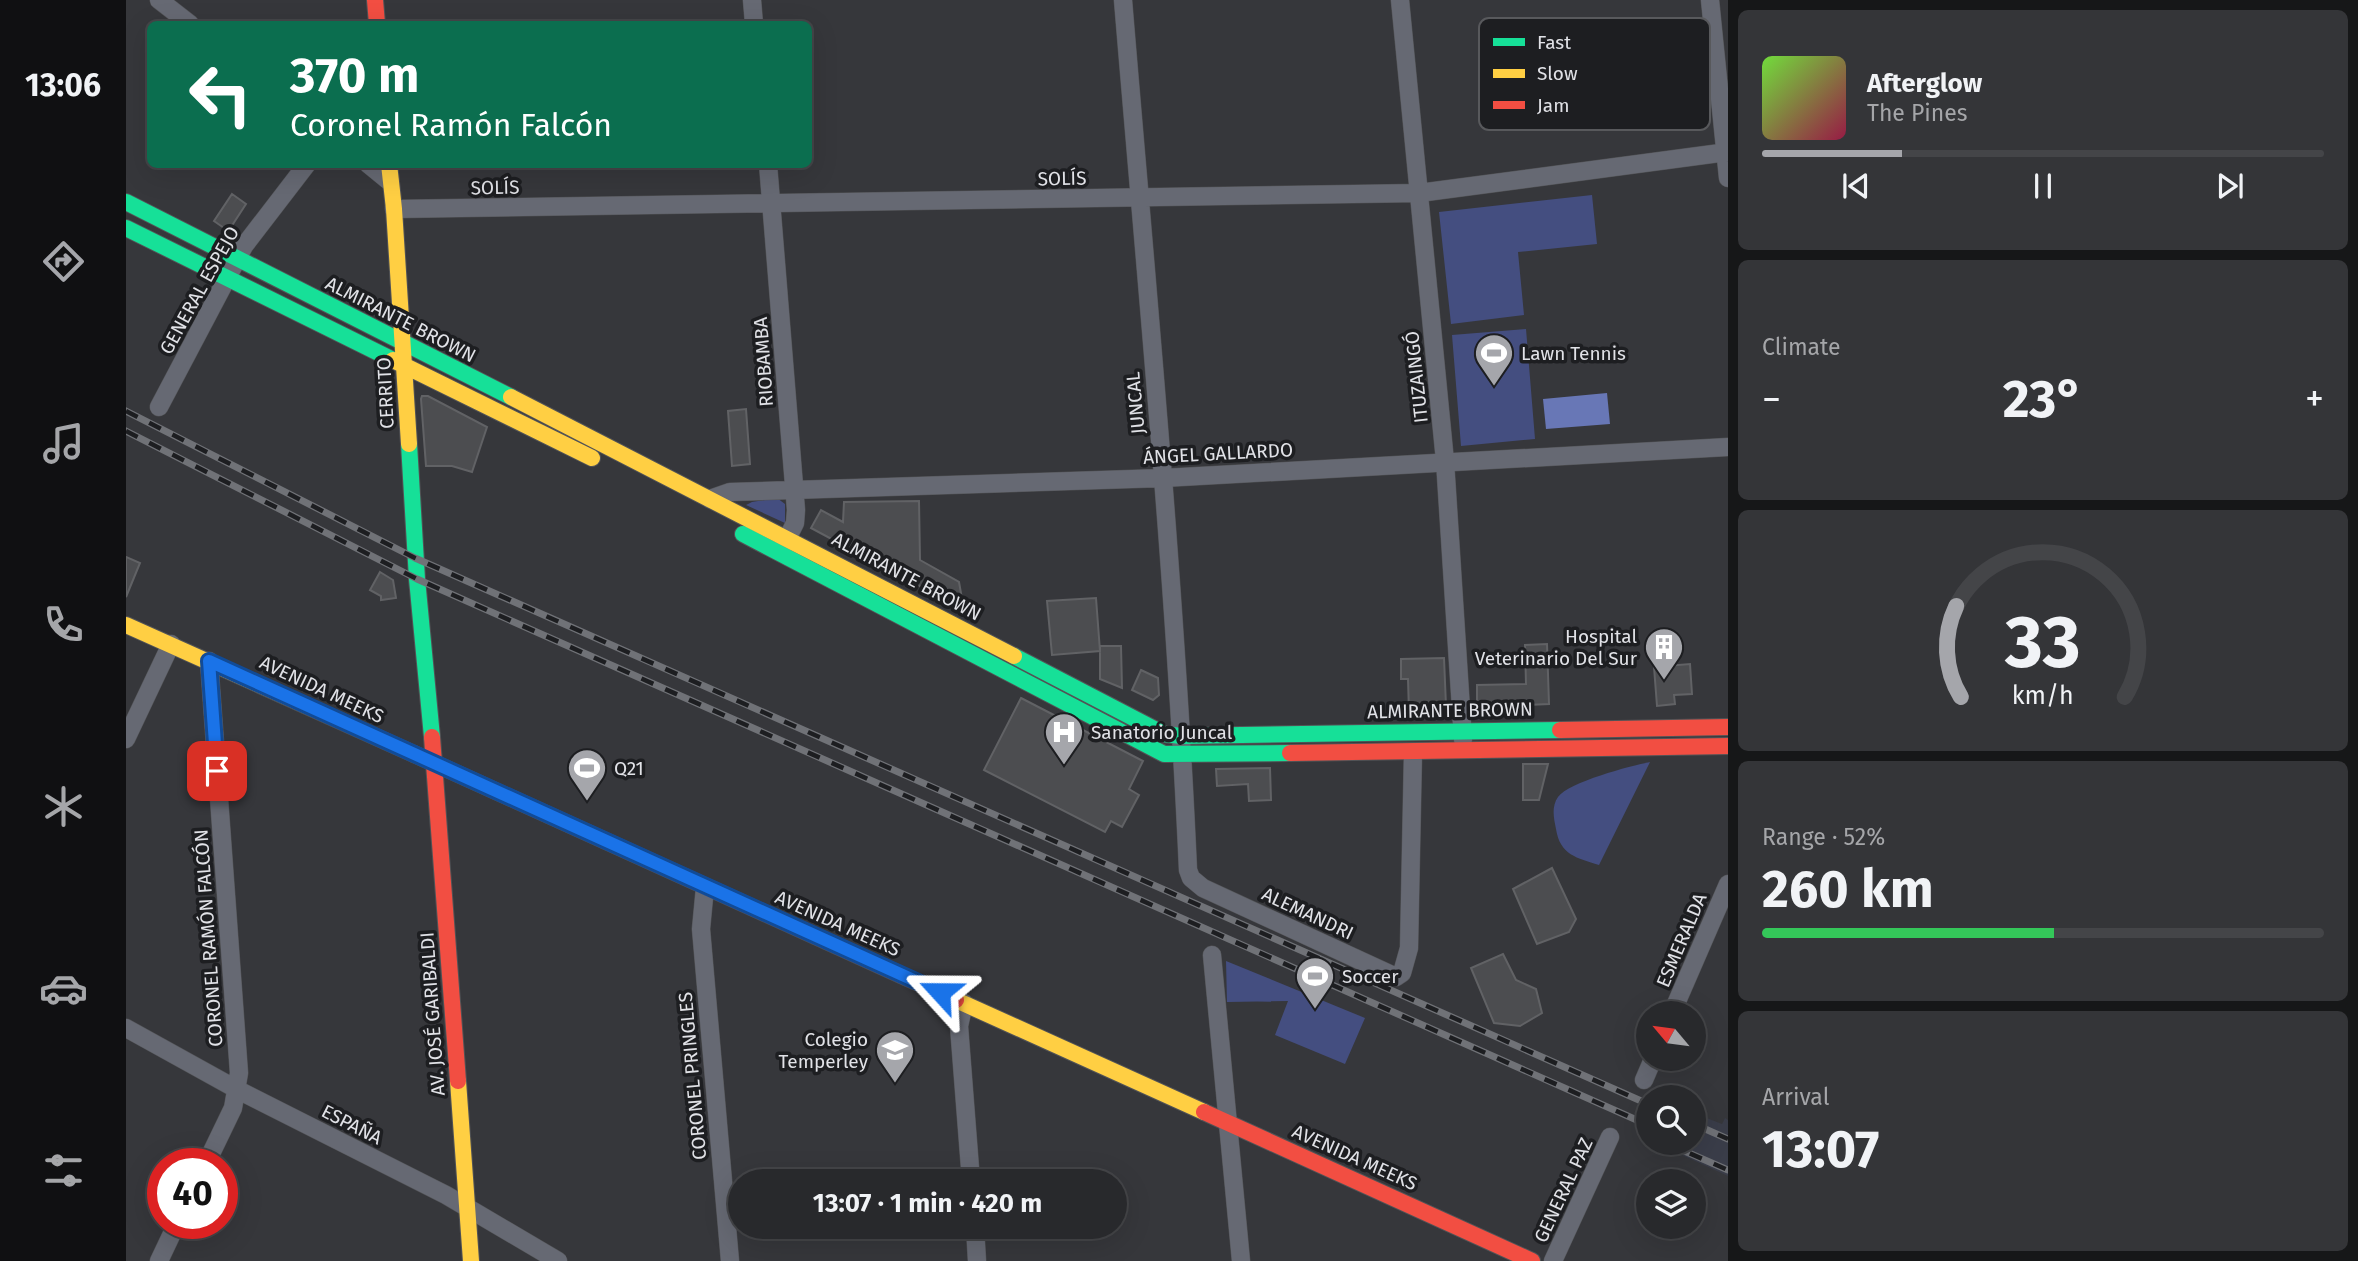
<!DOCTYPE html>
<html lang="en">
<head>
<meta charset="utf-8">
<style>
	body { margin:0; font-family:"Fira Sans",sans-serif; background:#343538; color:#f1f3f6; height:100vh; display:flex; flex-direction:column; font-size:26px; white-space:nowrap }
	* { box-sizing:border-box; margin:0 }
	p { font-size:23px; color:#a5a6a9 }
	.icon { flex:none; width:38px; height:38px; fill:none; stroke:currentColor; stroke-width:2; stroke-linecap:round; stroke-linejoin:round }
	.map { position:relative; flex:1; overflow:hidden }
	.panel { display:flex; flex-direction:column; gap:10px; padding:10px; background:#161718; width:630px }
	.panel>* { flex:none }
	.top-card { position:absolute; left:21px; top:21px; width:665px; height:147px; border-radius:10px; box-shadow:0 7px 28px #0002,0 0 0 2px #444548; background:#0b6e4f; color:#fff; overflow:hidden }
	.needle { width:46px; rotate:299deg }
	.fabs { position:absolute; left:1510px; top:1001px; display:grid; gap:14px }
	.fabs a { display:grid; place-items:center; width:70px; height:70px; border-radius:50%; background:#28292c; box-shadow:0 7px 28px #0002,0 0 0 2px #444548; font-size:35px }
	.speed { position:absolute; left:21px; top:1148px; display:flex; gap:14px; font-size:35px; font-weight:700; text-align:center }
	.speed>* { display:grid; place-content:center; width:91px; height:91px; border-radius:50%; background:#28292c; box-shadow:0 7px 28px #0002,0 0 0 2px #444548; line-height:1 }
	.speed .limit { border:10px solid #d22; background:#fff; color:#111 }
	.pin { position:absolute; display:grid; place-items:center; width:60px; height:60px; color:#fff; margin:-30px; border-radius:14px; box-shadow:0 4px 10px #0006 }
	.me { position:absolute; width:77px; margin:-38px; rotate:294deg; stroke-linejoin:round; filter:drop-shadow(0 0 5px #0008) }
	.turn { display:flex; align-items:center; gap:24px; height:147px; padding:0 28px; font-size:32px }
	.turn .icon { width:91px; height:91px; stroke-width:2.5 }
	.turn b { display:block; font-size:49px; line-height:60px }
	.big { font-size:52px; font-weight:700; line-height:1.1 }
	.panel .card { flex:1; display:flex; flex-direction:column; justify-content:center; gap:10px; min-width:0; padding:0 24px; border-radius:10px; background:#343538 }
	.panel .dial { align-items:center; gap:0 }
	.dial svg { height:182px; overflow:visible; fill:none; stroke:#444548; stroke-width:7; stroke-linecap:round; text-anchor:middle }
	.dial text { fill:#f1f3f6; stroke:none }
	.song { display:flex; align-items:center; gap:21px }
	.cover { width:84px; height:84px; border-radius:10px; background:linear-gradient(135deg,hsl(100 70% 55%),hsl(340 70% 35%)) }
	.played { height:7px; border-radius:4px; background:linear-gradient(90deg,#a5a6ab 25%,#444548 25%) }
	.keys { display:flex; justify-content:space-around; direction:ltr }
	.heat { display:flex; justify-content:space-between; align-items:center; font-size:38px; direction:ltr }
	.charge { height:10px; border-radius:5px; background:linear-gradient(90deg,#34c759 52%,#444548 0) }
	.trip { position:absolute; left:602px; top:1169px; width:399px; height:70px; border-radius:35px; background:#28292c; box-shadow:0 7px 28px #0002,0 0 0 2px #444548; font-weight:700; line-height:70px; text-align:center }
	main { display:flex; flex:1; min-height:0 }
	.dock { display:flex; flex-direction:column; width:126px; justify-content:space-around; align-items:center; background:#101012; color:#a5a6a9 }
	.dock .icon { width:49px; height:49px }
	.dock .selected { color:#a5a6ab }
	.dock b { font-size:32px; color:#f1f3f6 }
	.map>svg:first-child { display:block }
	.built { fill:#3a3d49 }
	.green { fill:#444e80 }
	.water { fill:#6877b6 }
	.building { fill:#4c4d50; stroke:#616265; stroke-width:2 }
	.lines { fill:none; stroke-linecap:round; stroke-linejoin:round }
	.street-casing { stroke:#525356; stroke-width:19 }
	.fast-casing { stroke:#525356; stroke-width:18 }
	.slow-casing { stroke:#525356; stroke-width:18 }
	.jam-casing { stroke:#525356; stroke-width:18 }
	.street { stroke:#666973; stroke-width:18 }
	.fast { stroke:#16e098; stroke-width:16 }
	.slow { stroke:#ffcf43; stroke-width:16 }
	.jam { stroke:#f24e42; stroke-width:16 }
	.rail-casing { stroke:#707277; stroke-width:7 }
	.rail { stroke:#1d1e21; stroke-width:4.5; stroke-dasharray:13; stroke-linecap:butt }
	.route-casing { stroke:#114b97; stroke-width:18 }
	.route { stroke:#1a73e8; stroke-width:12 }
	.labels { text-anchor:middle; stroke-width:7; stroke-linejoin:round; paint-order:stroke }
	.street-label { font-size:19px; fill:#e1e2e7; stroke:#1d1e21 }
	.poi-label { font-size:19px; fill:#e1e2e7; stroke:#1d1e21; text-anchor:start }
	.key { fill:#1d1e21; stroke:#58595c; stroke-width:2 }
	.key-label { font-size:19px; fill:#e1e2e7 }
</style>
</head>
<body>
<main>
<nav class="dock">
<b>13:06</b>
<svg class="icon selected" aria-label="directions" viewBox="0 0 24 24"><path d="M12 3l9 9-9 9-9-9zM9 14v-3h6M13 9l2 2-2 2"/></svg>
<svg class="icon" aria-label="music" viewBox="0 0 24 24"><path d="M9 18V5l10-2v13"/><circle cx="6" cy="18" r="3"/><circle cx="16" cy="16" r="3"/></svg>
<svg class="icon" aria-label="phone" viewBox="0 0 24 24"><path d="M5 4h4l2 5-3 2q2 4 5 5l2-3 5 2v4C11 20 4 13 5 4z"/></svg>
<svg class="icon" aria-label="climate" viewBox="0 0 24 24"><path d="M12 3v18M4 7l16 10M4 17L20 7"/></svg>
<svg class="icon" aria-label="car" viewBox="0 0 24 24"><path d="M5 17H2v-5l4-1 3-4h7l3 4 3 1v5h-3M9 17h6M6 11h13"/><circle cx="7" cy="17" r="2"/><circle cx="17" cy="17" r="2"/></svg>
<svg class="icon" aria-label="filters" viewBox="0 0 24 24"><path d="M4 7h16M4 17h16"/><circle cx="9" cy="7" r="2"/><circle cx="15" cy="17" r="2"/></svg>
</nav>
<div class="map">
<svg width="1602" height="1261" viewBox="0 0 1602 1261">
	<rect width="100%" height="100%" fill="#36373b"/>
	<path class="built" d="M1568,1113L1596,1124L1599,1118L1602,1120V1176L1545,1150L1548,1143H1568Z"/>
	<path class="green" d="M1466,195L1471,244L1392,252L1398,315L1325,324L1313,212Z
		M1400,329L1409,439L1335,446L1326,335Z
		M651,498L659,504V523L620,505L626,502Z
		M1524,762L1473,865C1451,858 1434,855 1430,829C1428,819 1425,807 1432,797C1443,782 1504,766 1524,762Z
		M1100,961L1239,1018L1219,1064L1149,1035L1162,1001L1101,1002Z"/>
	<path class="water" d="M1481,393L1484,424L1420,429L1417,399Z"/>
	<path class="building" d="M106,194L120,204L105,227L98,228L88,221Z
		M296,396H302L361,427L346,472L326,466H300L295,399Z
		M620,409L624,464L606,466L602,411Z
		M793,501L794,560L833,582L838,610L685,528L695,510L717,522L718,502Z
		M0,557L14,563L0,597Z
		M254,572L267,580L270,598L255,600V596L244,590Z
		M970,598L974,651L926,655L921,601Z
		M1421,644L1423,704L1401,705V710L1359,712L1351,706V685L1400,684L1399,645Z
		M974,646H995L996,688L974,679Z
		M1318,658L1320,706L1313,712L1283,713L1282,679H1275V659Z
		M1564,664L1566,694L1548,695L1549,704L1531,706L1528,667Z
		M1015,670L1032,678L1033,695L1027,700L1006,690Z
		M895,698L1017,761L1003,789L1013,795L996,827L985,821L979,832L858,770Z
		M1397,764H1422L1413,800H1397Z
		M1144,768L1145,800L1123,801L1122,784L1091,786L1090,769Z
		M1426,868L1450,919L1443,932L1411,944L1387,889Z
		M1377,954L1390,980L1410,989L1416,1013L1394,1026L1368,1023L1345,968Z"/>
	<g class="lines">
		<g class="street-casing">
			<path id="street" d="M33,0L64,24
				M626,0L628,24
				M997,0C1021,290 1049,580 1062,870L1065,878L1077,888L1270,977L1276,973L1283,948L1287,752
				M1274,0L1319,461L1337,740
				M1584,0L1602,178
				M242,164L264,182
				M642,164L670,510L669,523L656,549
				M268,209L1293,193L1602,152
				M33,407L118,246L181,164
				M584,499L604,492L1037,478L1602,447
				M0,739L45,644
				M579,887L575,929L604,1261
				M1086,955L1115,1261
				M838,1003L833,1026L845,1181
				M1546,1013L1602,884
				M0,1028L112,1090L320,1195L432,1261
				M1518,1080L1527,1059
				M80,1164L107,1108L113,1073L83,661
				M849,1227L851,1261
				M33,1261L51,1223
				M1427,1261L1484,1137"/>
		</g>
		<g class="fast-casing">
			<path id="fast" d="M0,202L385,397
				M0,228L267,360
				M283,444L291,579L306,737
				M617,534L1038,754L1164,753
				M888,656L1038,734L1055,736L1434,730"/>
		</g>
		<g class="slow-casing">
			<path id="slow" d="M263,164L268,209L283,444
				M267,360L466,458
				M385,397L888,656
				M0,625L288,754
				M830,1000L1078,1112
				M332,1081L345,1261"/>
		</g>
		<g class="jam-casing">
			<path id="jam" d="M249,0L251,24
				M1434,730L1602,727
				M306,737L332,1081
				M1164,753L1602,746
				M288,754L830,1000
				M1078,1112L1406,1261"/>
		</g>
		<use href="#street" class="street"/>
		<use href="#fast" class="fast"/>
		<use href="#slow" class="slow"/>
		<use href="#jam" class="jam"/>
		<g class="rail-casing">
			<path id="rail" d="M0,411L289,558L1522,1104
				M0,431L291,579L1522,1125
				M1568,1124L1602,1139
				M1540,1143L1602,1170"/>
		</g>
		<use href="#rail" class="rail"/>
	</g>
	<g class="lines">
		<g class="route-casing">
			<path id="route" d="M91,771L83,661L814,992"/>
		</g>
		<use href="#route" class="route"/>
	</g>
	<defs>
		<g id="stadium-pin" transform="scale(2.0125)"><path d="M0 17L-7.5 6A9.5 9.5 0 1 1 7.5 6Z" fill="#a5a6ab" stroke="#1d1e21"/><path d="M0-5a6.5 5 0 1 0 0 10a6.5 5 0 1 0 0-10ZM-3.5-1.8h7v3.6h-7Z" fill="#fff"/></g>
		<g id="building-pin" transform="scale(2.0125)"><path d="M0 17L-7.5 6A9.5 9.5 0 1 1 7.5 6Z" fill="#a5a6ab" stroke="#1d1e21"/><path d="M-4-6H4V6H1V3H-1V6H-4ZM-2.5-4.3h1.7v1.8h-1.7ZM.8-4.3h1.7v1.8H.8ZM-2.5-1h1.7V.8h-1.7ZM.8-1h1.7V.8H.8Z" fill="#fff"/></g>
		<g id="hospital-pin" transform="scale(2.0125)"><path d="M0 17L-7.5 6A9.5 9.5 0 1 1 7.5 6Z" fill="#a5a6ab" stroke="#1d1e21"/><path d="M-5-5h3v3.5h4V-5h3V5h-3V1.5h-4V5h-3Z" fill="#fff"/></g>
		<g id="school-pin" transform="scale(2.0125)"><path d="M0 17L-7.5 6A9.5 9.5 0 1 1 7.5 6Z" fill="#a5a6ab" stroke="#1d1e21"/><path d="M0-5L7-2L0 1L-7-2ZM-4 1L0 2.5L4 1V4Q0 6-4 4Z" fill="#fff"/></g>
	</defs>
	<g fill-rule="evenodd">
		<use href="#stadium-pin" x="1368" y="353"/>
		<use href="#building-pin" x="1538" y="647"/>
		<use href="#hospital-pin" x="938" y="732"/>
		<use href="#stadium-pin" x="461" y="768"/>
		<use href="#stadium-pin" x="1189" y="976"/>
		<use href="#school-pin" x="769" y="1050"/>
	</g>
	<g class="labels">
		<g class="street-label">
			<text transform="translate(936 178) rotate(-1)" y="7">SOLÍS</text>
			<text transform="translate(369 187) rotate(-1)" y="7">SOLÍS</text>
			<text transform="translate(73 290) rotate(-61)" y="7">GENERAL ESPEJO</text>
			<text transform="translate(275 319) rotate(27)" y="7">ALMIRANTE BROWN</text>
			<text transform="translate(637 362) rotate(-94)" y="7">RIOBAMBA</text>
			<text transform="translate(1290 377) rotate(-96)" y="7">ITUZAINGÓ</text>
			<text transform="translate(259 393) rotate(-93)" y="7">CERRITO</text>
			<text transform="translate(1009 403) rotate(-95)" y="7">JUNCAL</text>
			<text transform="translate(1092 453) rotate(-3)" y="7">ÁNGEL GALLARDO</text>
			<text transform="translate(781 576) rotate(28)" y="7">ALMIRANTE BROWN</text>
			<text transform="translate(196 689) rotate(25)" y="7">AVENIDA MEEKS</text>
			<text transform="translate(1324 710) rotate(-1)" y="7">ALMIRANTE BROWN</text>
			<text transform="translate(1182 913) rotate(25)" y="7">ALEMANDRI</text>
			<text transform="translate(712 923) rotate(24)" y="7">AVENIDA MEEKS</text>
			<text transform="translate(82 938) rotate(-94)" y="7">CORONEL RAMÓN FALCÓN</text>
			<text transform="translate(1555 940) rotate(-67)" y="7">ESMERALDA</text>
			<text transform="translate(306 1014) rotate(-94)" y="7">AV. JOSÉ GARIBALDI</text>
			<text transform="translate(566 1076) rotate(-95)" y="7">CORONEL PRINGLES</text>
			<text transform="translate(226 1124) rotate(27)" y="7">ESPAÑA</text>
			<text transform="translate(1229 1157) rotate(24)" y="7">AVENIDA MEEKS</text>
			<text transform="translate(1437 1190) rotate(-65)" y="7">GENERAL PAZ</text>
		</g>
		<g class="poi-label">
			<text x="1395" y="360">Lawn Tennis</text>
			<text x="1511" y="643" text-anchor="end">Hospital<tspan x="1511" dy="22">Veterinario Del Sur</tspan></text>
			<text x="965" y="739">Sanatorio Juncal</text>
			<text x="488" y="775">Q21</text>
			<text x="1216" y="983">Soccer</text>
			<text x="742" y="1046" text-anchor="end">Colegio<tspan x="742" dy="22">Temperley</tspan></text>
		</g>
	</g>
	<rect x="1353" y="18" width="231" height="112" rx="10" class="key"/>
	<rect x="1367" y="38" width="32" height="8" fill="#16e098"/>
	<rect x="1367" y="69" width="32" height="9" fill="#ffcf43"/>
	<rect x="1367" y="101" width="32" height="8" fill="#f24e42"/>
	<g class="key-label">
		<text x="1411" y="49">Fast</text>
		<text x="1411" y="80">Slow</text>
		<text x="1411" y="112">Jam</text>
	</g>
</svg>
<div class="fabs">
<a><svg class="needle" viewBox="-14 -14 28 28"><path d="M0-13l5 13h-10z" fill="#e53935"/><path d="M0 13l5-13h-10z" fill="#a5a6a9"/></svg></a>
<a><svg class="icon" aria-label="search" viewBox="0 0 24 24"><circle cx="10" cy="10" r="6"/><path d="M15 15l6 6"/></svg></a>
<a><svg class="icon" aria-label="layers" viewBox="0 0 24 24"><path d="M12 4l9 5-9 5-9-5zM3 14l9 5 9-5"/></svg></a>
</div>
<div class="speed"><div class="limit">40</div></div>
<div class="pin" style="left:91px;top:771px;background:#d93025"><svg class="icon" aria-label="arrive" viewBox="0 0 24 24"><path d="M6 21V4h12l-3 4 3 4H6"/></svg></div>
<svg class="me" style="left:814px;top:992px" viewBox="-20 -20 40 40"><path d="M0-17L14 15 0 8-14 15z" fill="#1a73e8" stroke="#fff" stroke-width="4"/></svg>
<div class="trip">13:07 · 1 min · 420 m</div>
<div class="top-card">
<div class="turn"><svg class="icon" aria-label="left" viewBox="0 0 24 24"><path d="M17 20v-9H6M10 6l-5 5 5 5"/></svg><div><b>370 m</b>Coronel Ramón Falcón</div></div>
</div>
</div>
<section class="panel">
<div class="card">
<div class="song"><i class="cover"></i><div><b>Afterglow</b><p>The Pines</p></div></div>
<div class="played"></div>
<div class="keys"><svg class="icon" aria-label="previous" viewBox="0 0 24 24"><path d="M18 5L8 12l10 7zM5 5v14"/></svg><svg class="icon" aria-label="pause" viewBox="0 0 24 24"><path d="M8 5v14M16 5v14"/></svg><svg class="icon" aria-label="next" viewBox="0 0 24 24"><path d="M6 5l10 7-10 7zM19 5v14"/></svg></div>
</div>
<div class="card"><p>Climate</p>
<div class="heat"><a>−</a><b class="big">23°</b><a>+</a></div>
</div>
<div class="card dial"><svg viewBox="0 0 100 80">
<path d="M14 69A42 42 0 1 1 86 69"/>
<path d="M14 69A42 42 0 0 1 12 29" stroke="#a5a6ab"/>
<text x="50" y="56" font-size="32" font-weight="700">33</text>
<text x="50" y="72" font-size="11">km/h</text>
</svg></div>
<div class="card"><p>Range · 52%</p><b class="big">260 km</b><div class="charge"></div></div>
<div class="card"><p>Arrival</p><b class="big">13:07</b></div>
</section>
</main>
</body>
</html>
